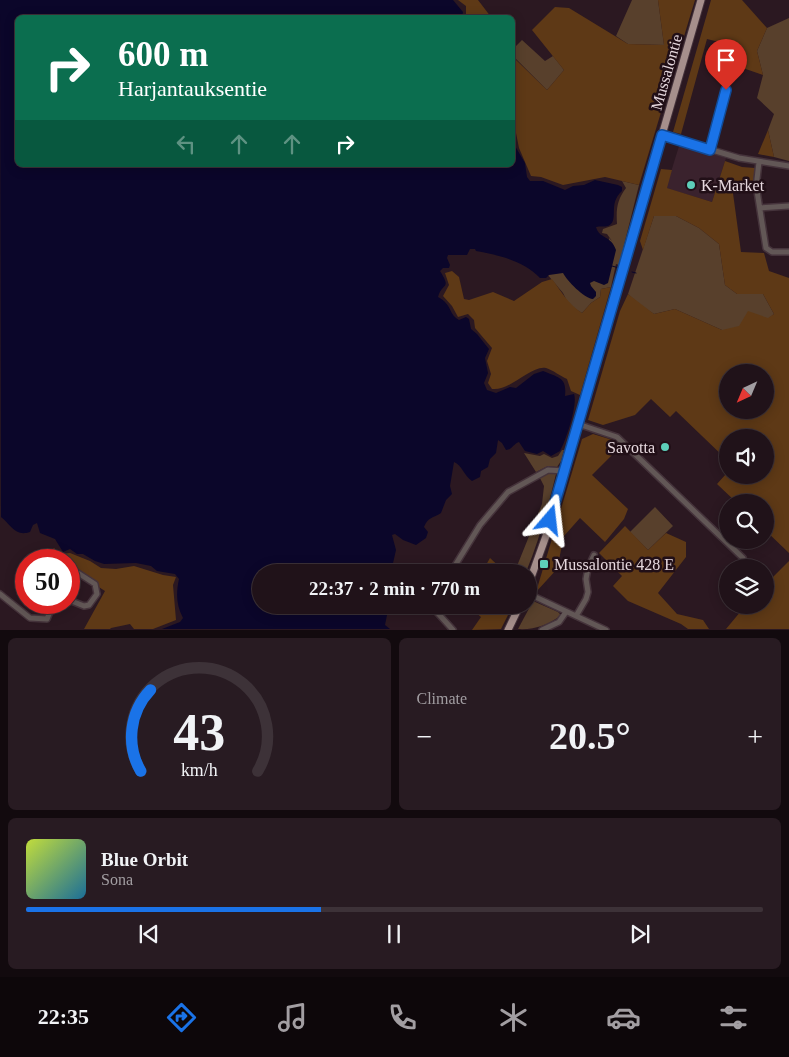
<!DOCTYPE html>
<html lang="en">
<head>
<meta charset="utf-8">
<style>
	body { margin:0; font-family:"Times New Roman",serif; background:#281b22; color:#f1f3f6; height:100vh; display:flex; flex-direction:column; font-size:19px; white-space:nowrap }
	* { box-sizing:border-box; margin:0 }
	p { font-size:16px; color:#a29ea2 }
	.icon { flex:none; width:28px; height:28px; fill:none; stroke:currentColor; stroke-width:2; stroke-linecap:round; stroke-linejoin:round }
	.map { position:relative; height:630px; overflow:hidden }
	.side { display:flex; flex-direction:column; gap:8px; padding:8px; background:#120a0e; flex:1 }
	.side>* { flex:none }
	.top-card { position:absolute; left:15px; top:15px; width:500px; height:152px; border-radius:8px; box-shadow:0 2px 12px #0003,0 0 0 1px #3d3238; background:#0b6e4f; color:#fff; overflow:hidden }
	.needle { width:32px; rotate:224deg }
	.tools { position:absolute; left:719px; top:364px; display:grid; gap:10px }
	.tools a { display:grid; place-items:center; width:55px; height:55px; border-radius:50%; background:#201219; box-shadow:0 2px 12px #0003,0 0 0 1px #3d3238; font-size:25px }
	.speed { position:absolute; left:15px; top:549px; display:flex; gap:10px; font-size:25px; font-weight:700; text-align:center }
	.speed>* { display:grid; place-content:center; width:65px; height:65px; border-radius:50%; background:#201219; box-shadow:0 2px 12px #0003,0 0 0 1px #3d3238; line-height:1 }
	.speed .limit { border:8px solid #d22; background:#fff; color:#111 }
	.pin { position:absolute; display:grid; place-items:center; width:42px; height:42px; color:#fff; margin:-51px -21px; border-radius:50% 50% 50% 0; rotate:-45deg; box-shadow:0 0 5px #0007 }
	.pin .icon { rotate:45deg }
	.me { position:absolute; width:55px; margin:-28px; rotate:17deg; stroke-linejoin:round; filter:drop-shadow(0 0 4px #0008) }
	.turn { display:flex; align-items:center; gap:18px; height:105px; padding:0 20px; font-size:22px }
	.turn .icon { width:65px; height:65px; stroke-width:2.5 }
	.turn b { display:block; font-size:35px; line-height:42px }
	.lanes { display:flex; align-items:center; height:48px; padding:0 20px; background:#0003; justify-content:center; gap:25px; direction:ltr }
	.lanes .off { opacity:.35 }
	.big { font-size:38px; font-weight:700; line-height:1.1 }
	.side .widget { flex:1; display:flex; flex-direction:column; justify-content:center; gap:8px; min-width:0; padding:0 18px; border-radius:8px; background:#281b22 }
	.side .dial { align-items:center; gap:0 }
	.dial svg { height:130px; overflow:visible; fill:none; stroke:#3d3238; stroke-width:7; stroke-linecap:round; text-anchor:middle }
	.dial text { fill:#f1f3f6; stroke:none }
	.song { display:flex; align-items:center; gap:15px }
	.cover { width:60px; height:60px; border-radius:8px; background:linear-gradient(135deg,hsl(70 70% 55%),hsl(200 70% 35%)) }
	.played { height:5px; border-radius:2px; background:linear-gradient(90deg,#1a73e8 40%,#3d3238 40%) }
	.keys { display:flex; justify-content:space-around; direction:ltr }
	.heat { display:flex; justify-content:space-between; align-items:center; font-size:28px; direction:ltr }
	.side .tiles { flex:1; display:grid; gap:8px; grid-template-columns:1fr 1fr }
	.widget:last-child { grid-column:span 2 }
	.trip { position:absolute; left:252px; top:564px; width:285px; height:50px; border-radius:25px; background:#201219; box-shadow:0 2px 12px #0003,0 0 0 1px #3d3238; font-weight:700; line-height:50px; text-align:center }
	.menu { display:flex; height:80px; justify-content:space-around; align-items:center; background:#0d070a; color:#a29ea2 }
	.menu .icon { width:35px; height:35px }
	.menu .selected { color:#1a73e8 }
	.menu b { font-size:22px; color:#f1f3f6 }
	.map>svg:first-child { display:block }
	.built { fill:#3a222d }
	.green { fill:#58402c }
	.forest { fill:#5e3916; fill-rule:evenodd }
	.water { fill:#0b062a }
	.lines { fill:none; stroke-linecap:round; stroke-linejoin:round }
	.stream { stroke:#0b062a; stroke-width:1 }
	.minor-casing { stroke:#45333b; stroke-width:8 }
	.major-casing { stroke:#45333b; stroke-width:9 }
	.minor { stroke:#625756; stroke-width:5 }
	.major { stroke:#a68f8c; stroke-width:7 }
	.route-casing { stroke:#114b97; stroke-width:12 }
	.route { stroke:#1a73e8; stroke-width:9 }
	.poi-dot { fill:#5dceb9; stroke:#210f17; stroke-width:2 }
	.labels { text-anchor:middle; stroke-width:5; stroke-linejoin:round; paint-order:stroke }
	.street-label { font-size:16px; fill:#e6d8de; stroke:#210f17 }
	.poi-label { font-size:16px; fill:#e6d8de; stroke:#210f17; text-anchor:start }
</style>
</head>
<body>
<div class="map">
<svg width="789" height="630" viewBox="0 0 789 630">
	<rect width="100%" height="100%" fill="#2b1821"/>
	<path class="built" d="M680,143L726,158L712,202L666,188Z"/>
	<path class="green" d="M632,0H658L664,45L628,44L616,36Z
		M789,18V161L774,157L768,130L774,114L757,98L763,75L757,51L767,28Z
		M522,40L545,61L553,56L564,70L547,90L513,56L512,50Z
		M622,181L639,185L619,265L616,264L611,287L601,289L600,297L591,303L582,313L569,305L563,293L547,274L607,267L609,238L612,241L607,234L602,233L603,229L617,224C616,209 617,200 626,188Z
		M654,216H676L699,228L719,244L725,285L737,294H763L774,314L768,319L757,338L722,330L675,309L654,314L640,305L628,294Z
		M562,450H564L561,461L557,467L548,466L536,472L524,453L540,456L544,454L552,458L558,456Z
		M548,474H556C548,507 539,541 526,572L520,571L517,566L542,504L544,486L539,476Z
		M655,507L673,526L648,550L630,532Z
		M533,601L558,612L561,615C549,625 534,630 518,629Z"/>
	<path class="forest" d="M458,0H478L491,17H466V6Z
		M658,0H695L639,185L605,177L563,185L541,177L531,176L519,148L515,128L513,124L512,56L547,90L564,70L532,30L555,7L569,8L628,44L664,45Z
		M711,0H742L767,28L757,51L763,75L737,66L743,48L707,39L681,134L673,132Z
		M768,130L774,157L758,154Z
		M725,161L742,167L755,168V183L732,186L741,252L764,253L769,271L789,278V553L765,530V502H736L717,484L726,474L727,463L728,475H765V438H728L727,460L676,411L670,417L651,399L635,415L603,425L588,420L620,311L628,294L654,314L675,309L722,330L739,326L748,311L768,318L774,314L763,294H737L725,285L719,244L699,228L676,216H654L643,250L640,241L661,169L672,170L667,188L712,202ZM728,372H765V410H728Z
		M452,271L459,277L464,299L469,300L493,292L514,301L542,282L552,279C562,292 567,303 582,313L591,303L600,297L601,289L611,287L580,395L571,391L567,379C560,376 553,370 546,368C531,365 511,391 492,389L488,383L491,374L487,361L492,348L475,328L474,320L468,314L458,317L452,306L443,296L449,285L445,273Z
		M593,434L616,441L614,453L592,475L628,509L624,519L605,542L580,518L564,536L557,569L536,592L582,439Z
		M625,526L648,550L666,533L686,542V557L658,593L677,614L703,620L709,629H688L681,624L628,601L613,586L622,576L599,553Z
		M54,548L61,554L70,553L90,561L101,568L116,569L134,566L163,575L176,577L173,585L176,620L153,629H134L130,624L111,628L110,629H84L105,591L69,568V560H56L48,554Z
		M490,558L505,572H482Z
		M789,561V629H726L746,605H765V585Z
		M467,605H513L501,629L472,630L481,617Z"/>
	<path class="water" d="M0,0H453L463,12L462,18H18V165H512L513,133L515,146L525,163L527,177L530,181H543L565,190L573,186L584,185L595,180L618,185L622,187V191C607,204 620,221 608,226C604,227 600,226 596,227C599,239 611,235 616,250L608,283L604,285L594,281L590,283L591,286L596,292V296L593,299C584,298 567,281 563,273L549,275L546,278H540C524,261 499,255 476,251L475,249H470L467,255H448L447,258L450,265L449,268H443L440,271C452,290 442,282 438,297C453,305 448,314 459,320L466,317L469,319L471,329L477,334L489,349L485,358L488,373L484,383L487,390L496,393L510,387L516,388L534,374L543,371C559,378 567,377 565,396L574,394C578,404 566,441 560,451L551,456L543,451L537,454L525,451L519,442C513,444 512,450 506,450L502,443L498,440L496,453L490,459L488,467L481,471L480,477L472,481C464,476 462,465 454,462L450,486L452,494L446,500L441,513C433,518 428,517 424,527L428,532L426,538L416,545L403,540L395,534L392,535L396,550L391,572H261V605H383L387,615L385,625L390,629H162L180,622L183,618C176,605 176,593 179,579L175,574L157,571L151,566L136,563L104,564L95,561L83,554H77L70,549L63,552L55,539L40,533L37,523L33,525L30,532C15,537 11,525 1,517Z"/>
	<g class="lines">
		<path class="stream" d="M612,266L619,268
			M632,272L636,273"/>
		<g class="minor-casing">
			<path id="minor" d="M662,135L739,158L789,166
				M710,150L726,91
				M759,162L757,179V191L766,248L772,252H789
				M760,208L789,206
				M578,424L617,437L743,558
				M451,572L480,525L508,492L548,470L565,471
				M0,594L30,618L47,619L54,602
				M529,594L606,630
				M69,600L84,606L89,605L97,594L95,584L78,573
				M433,605L435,610L453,630
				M576,616L586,599L588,592L586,579L588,568L594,555
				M542,630L559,622L566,612"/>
		</g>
		<g class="major-casing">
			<path id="major" d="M529,583L546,536L565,471L701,0
				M508,630L520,605"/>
		</g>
		<use href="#minor" class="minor"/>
		<use href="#major" class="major"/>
	</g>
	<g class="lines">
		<g class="route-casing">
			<path id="route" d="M550,520L662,135L710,150L726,90"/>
		</g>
		<use href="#route" class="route"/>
	</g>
	<g class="poi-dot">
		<circle cx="691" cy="185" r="5"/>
		<circle cx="665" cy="447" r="5"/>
		<rect x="539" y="559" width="10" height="10" rx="2.5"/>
	</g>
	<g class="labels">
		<g class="street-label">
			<text transform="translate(666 72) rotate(-74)" y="6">Mussalontie</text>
		</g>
		<g class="poi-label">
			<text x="701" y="191">K-Market</text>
			<text x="655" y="453" text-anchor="end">Savotta</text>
			<text x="554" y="570">Mussalontie 428 E</text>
		</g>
	</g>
</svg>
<div class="tools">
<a><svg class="needle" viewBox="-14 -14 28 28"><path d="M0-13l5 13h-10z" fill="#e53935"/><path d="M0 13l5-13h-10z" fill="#a29ea2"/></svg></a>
<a><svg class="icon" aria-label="sound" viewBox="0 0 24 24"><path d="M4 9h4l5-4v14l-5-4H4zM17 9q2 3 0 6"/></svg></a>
<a><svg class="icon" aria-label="search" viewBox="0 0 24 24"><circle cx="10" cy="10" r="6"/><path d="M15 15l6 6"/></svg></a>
<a><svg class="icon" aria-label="layers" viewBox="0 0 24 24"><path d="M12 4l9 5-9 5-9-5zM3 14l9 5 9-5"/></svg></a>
</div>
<div class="speed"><div class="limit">50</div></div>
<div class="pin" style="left:726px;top:90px;background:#d93025"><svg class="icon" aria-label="arrive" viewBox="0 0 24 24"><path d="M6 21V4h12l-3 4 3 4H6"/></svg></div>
<svg class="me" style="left:550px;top:520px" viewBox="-20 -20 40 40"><path d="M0-17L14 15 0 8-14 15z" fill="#1a73e8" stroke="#fff" stroke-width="4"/></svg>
<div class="trip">22:37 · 2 min · 770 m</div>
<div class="top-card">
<div class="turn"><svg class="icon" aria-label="right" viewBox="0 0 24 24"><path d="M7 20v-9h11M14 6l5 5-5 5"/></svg><div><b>600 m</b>Harjantauksentie</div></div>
<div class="lanes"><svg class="icon off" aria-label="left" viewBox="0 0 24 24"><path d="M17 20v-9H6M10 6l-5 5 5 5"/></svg><svg class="icon off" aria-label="ahead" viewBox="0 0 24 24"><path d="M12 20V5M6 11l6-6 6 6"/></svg><svg class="icon off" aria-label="ahead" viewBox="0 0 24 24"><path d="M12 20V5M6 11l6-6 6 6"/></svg><svg class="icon" aria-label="right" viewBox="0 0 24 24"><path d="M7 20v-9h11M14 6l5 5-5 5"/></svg></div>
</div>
</div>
<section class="side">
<div class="tiles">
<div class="widget dial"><svg viewBox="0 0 100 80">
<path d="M14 69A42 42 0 1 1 86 69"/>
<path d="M14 69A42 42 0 0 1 20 19" stroke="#1a73e8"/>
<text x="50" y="56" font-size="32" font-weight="700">43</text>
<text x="50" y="72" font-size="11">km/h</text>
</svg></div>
<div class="widget"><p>Climate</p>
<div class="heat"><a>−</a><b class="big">20.5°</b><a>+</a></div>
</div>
<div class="widget">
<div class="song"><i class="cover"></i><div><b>Blue Orbit</b><p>Sona</p></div></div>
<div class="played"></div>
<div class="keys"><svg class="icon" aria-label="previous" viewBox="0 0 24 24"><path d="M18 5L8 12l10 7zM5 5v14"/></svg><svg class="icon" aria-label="pause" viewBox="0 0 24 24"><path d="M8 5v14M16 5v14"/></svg><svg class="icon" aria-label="next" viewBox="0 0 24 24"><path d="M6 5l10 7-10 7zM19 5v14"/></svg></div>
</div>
</div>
</section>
<nav class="menu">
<b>22:35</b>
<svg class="icon selected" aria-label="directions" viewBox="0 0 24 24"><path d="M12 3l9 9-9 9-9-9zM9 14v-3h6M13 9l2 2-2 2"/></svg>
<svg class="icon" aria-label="music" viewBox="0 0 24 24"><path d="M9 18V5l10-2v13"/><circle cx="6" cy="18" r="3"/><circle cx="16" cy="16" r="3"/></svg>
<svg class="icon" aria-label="phone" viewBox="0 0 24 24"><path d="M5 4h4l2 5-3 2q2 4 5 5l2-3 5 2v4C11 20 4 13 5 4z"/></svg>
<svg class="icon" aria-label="climate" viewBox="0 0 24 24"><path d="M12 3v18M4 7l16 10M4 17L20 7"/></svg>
<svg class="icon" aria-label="car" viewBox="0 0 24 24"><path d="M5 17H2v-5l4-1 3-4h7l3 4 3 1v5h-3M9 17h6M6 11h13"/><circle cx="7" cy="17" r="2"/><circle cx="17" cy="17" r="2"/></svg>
<svg class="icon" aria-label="filters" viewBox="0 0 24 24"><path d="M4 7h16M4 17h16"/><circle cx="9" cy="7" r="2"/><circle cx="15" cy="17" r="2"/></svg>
</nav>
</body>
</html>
